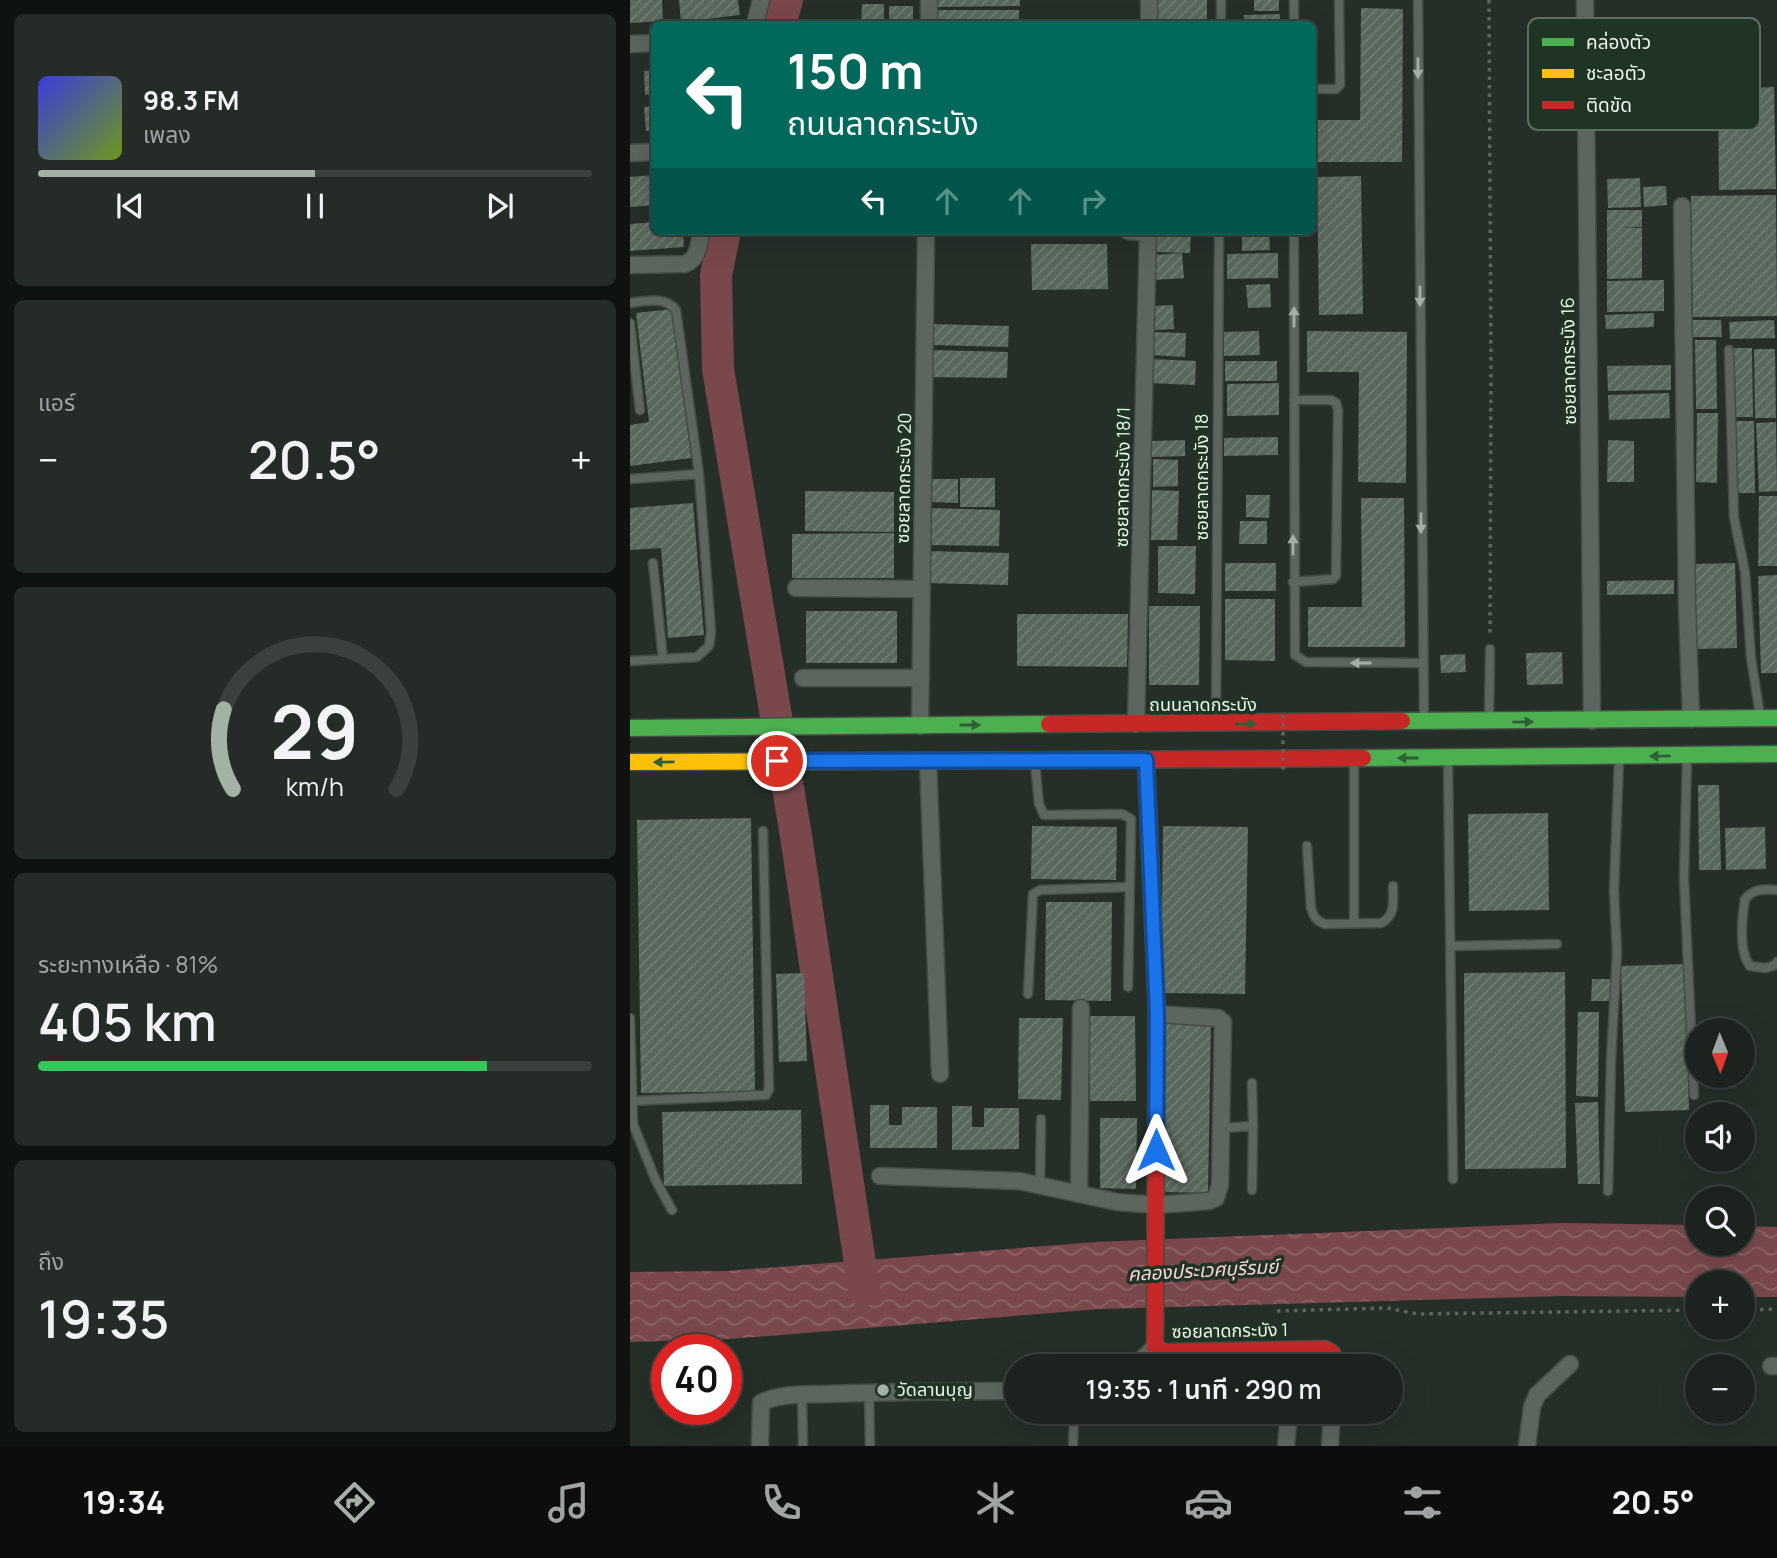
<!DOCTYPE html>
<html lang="th">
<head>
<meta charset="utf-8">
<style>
	body { margin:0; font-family:Manrope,"Noto Sans Thai",sans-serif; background:#252b27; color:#f1f3f6; height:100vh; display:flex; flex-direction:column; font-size:26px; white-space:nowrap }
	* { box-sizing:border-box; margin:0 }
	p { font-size:23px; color:#a0a4a4 }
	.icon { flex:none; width:38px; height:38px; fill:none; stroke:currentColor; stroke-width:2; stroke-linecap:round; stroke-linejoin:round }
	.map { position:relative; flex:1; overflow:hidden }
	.sheet { display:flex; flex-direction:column; gap:14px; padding:14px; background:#0f1310; width:630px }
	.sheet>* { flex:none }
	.hud { position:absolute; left:21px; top:21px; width:665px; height:214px; border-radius:10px; box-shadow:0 7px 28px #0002,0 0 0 2px #3a403c; background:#00695c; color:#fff; overflow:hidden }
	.needle { width:46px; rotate:179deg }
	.controls { position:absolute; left:1055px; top:1018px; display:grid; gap:14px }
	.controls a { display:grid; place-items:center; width:70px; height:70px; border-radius:50%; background:#1c231e; box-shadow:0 7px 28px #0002,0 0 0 2px #3a403c; font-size:35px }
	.speed { position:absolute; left:21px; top:1334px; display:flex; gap:14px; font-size:35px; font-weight:700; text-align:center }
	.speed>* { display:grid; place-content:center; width:91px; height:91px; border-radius:50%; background:#1c231e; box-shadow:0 7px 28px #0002,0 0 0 2px #3a403c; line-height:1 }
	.speed .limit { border:10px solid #d22; background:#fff; color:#111 }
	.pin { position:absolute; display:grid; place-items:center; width:60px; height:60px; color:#fff; margin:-30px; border:4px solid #fff; border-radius:50%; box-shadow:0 2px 7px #0007 }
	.me { position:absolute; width:77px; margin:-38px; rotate:0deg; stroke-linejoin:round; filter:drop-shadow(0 0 5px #0008) }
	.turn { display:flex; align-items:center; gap:24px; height:147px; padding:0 21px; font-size:32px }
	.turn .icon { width:91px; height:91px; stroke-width:2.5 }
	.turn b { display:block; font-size:49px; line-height:60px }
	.lanes { display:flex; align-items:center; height:66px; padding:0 21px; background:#0003; justify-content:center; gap:35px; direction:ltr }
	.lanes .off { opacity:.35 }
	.big { font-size:52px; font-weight:600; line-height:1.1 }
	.sheet .widget { flex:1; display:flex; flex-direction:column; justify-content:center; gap:10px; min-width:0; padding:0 24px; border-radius:10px; background:#252b27 }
	.sheet .dial { align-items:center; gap:0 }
	.dial svg { height:182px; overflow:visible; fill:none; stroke:#3a403c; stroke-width:7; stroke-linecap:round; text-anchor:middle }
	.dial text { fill:#f1f3f6; stroke:none }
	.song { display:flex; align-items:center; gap:21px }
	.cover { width:84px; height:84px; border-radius:10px; background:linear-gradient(135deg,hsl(240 70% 55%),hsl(80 70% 35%)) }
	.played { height:7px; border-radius:4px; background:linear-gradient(90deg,#a5b0a7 50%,#3a403c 50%) }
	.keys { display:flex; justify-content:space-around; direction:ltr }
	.heat { display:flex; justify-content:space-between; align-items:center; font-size:38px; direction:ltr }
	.charge { height:10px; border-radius:5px; background:linear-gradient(90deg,#34c759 81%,#3a403c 0) }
	.trip { position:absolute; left:374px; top:1354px; width:399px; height:70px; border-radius:35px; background:#1c231e; box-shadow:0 7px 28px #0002,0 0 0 2px #3a403c; font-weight:600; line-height:70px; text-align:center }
	.menu { display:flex; height:112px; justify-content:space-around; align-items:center; background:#0b0e0c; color:#a0a4a4 }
	.menu .icon { width:49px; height:49px }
	.menu .current { color:#a5b0a7 }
	.menu b { font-size:32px; color:#f1f3f6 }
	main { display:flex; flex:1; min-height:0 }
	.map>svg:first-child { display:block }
	.water { fill:url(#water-waves) }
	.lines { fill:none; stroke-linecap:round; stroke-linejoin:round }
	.river { stroke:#7a484c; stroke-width:32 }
	.building { fill:url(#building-hatch) }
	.lane-casing { stroke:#434c45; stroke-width:11 }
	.street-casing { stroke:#434c45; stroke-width:19 }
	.fast-casing { stroke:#434c45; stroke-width:19 }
	.slow-casing { stroke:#434c45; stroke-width:19 }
	.jam-casing { stroke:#434c45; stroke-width:19 }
	.path { stroke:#5e655f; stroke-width:3.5; stroke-dasharray:3.5 5; stroke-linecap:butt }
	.lane { stroke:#5d655f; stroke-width:8 }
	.street { stroke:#5d655f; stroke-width:16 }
	.fast { stroke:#4caf50; stroke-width:16 }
	.slow { stroke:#ffc107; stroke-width:16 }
	.jam { stroke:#c62828; stroke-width:16 }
	.path-bridge { stroke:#5e655f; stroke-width:3.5; stroke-dasharray:3.5 5; stroke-linecap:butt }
	.oneway { fill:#a4aea6 }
	.oneway2 { fill:#2f5f35 }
	.route-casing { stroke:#114b97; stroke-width:18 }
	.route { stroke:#1a73e8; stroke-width:12 }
	.poi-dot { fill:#a5b0a7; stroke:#203426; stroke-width:2.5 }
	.labels { text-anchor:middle; stroke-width:7; stroke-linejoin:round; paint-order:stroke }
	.street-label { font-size:18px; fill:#eaf6ec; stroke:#203426 }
	.poi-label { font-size:18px; fill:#eaf6ec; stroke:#203426; text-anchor:start }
	.water-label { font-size:19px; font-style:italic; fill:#fad4d6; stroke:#203426 }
	.key { fill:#203426; stroke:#5d6e61; stroke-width:2 }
	.key-label { font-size:19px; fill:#eaf6ec }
</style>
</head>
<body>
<main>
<section class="sheet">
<div class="widget">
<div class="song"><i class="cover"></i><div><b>98.3 FM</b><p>เพลง</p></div></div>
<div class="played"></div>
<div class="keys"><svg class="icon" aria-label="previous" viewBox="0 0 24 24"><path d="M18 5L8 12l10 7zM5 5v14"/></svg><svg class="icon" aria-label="pause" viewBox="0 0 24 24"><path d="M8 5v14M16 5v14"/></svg><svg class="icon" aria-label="next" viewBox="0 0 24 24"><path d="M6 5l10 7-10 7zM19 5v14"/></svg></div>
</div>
<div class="widget"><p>แอร์</p>
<div class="heat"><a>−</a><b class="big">20.5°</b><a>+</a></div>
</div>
<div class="widget dial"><svg viewBox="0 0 100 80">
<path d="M14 69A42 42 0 1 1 86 69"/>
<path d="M14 69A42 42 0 0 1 10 34" stroke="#a5b0a7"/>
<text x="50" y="56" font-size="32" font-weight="700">29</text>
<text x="50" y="72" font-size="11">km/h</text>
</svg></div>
<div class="widget"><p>ระยะทางเหลือ · 81%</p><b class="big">405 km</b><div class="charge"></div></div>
<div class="widget"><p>ถึง</p><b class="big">19:35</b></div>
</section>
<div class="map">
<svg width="1147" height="1446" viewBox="0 0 1147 1446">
	<defs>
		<pattern id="water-waves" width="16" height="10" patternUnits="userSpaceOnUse" patternTransform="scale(1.75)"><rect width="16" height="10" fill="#7a484c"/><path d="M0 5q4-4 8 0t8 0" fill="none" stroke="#8d6366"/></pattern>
		<pattern id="building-hatch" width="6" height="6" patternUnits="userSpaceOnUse" patternTransform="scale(1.75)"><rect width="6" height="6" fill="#59675c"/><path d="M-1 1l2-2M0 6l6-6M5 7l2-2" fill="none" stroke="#717d74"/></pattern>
	</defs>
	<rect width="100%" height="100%" fill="#252f28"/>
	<path class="water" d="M932,1223L1067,1225L1068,1244H1113V1226L1147,1227V1297H1113V1283H1068L1067,1297L931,1296L470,1309L100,1339L0,1342V1272L97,1271L466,1242Z"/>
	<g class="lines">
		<path class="river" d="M150,24L157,0
			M95,231L86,275L88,369L166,836L234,1290"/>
	</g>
	<path class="building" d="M0,0H32L33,21L0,23Z
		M49,0H108L110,15L51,22Z
		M307,0H390V6L307,7Z
		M527,0H577V24H527Z
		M624,0H649V11H624Z
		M232,4H254V23H231Z
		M259,6H283V24H259Z
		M731,8L773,9L772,162H682V120H730Z
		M306,10H389V24H306Z
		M650,14V24H614V15Z
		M188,19L211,21V24H188Z
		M24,70V94L15,95L14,71Z
		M1144,87L1146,189L1089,190L1088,89Z
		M24,106V130L16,131L14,107Z
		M24,175V205L0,207V177Z
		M731,176L733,314L689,315L687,177Z
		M1010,178L1011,207L978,208L977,179Z
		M1036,186L1037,205L1014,207L1013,187Z
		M1146,195L1147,316L1063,317L1061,196Z
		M977,210H1012V227L989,228H1012V278L977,279Z
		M24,222V231H53L54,247L0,251V224Z
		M522,231H561L560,253L522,252Z
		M631,231H639L640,250L612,251V232Z
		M401,244H477L478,289L402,290Z
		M552,253L554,278L523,280L522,255Z
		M648,253V278L597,279V254Z
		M1034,280V311L977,312V281Z
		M640,284L641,307L618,308L616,285Z
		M543,305L544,329L525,330L524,306Z
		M43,309L61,458L0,466V425L19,422L6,313Z
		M1024,313V327L976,329L975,315Z
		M1062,320H1091L1092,337H1062Z
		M1144,320L1145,338L1100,339L1099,322Z
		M300,324L379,326L378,347L300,345Z
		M629,331L630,355L594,356V332Z
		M677,331L777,332L776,483L728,482L729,372H677Z
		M522,332L556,333L555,357L521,355Z
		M1065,340H1086L1087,409H1066Z
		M1102,348H1122L1123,417H1103Z
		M1124,349H1145L1146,418H1125Z
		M299,350L378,352L377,378L298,377Z
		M520,359L566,361L565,385L519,383Z
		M595,361H647V381H595Z
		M1041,365V390L978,391L977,366Z
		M649,383V415L597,416V384Z
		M1039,393L1040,418L979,420L978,395Z
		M1067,413H1088L1087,483L1066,482Z
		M1106,421H1124L1125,493H1107Z
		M1146,422L1147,491L1129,492L1126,423Z
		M648,437V455L594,456V438Z
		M555,440V456L522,457L521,441Z
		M978,440L1004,441V482H977Z
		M523,459L548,460V486L523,487Z
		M330,478H365V507H330Z
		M301,479H328V503L300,502Z
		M522,490L549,491L547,540H521Z
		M175,491L264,492V532L175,531Z
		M616,495H640L639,518L616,517Z
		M1129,496H1147V566H1128Z
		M731,498H774L775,647H678V607H732Z
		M63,503L74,635L38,638L31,548L0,550V508Z
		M300,508L370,510L369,546L299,545Z
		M610,521H637V544H609Z
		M264,533V578H162V534Z
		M528,546H566L565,594L528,593Z
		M297,551L379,553L378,585L296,583Z
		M595,563H646V591H595Z
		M1105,563L1107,648L1066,649L1063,564Z
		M1147,575V673H1131L1128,576Z
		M1044,580V594L977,595V581Z
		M595,599H645V661L595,660Z
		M519,606H570L569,685H519Z
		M176,611H267V663H176Z
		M387,614H498L497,667L387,666Z
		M932,652L933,684L897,685L896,653Z
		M835,654L836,672L811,673L810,655Z
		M1068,785H1089L1091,870H1069Z
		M918,813L919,910L839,911L838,814Z
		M121,818L125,1091L11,1093L7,820Z
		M402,826L487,827L486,880L401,879Z
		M533,826L618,827L615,994L531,993Z
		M1135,827L1136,869L1096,870L1095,828Z
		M416,902H482L481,1001L415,1000Z
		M1055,964L1059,1110L995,1112L991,966Z
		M935,972L936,1168L835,1169L834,973Z
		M174,973L177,1061L149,1062L146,974Z
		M962,979H983V1001H961Z
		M948,1012H969L968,1097L946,1096Z
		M459,1016H505L506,1101H460Z
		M389,1018H433L431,1100L388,1099Z
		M534,1023H581L578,1193L532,1192Z
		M968,1102L970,1184H948L945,1103Z
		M240,1105H259V1125H272V1107H307V1148H240Z
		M322,1106H342V1127H354V1108H389V1149L322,1150Z
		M171,1110L172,1184L34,1186L32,1112Z
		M470,1118H507L506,1189L470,1188Z"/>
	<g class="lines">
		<g class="lane-casing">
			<path id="lane" d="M788,0L794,720
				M591,24V0
				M664,24V0
				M682,89H706L710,85L709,0
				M664,231L665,655L676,662L792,663
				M0,303C15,301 36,296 46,310L69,474L81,632L79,646L67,657L0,661
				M0,323L10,410
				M1099,350L1104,517L1115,572L1121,658L1130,715
				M0,479L69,474
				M23,563L33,659
				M663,582L703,579L706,576L708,410L706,403L701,400H664
				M859,719L860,649
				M586,722L589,231
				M1057,758L1054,878L1064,1095
				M818,762L823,1179
				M405,763L409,804L414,815L492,814L501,819L498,987
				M677,846L681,908C684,917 686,921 695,924L751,923C766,916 763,900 763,886
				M1147,890C1134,889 1124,888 1115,899C1112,918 1108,951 1120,966L1136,968L1145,965L1147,962
				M724,923V762
				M822,946L927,944
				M398,994L403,894L410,890L500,887
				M0,1018L3,1124L26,1181L42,1210
				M2,1101L136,1095L139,1089L133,831
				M591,1128L623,1126L622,1083
				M410,1185L411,1119
				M622,1190L623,1126
				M978,1191L981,1059L987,953L984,891L989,759
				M239,1392L240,1446
				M172,1395L173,1446
				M443,1446L444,1412"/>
		</g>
		<g class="street-casing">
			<path id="street" d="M955,0L962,721
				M125,24L131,0
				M299,24V0
				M519,24V0
				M0,44L24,43
				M0,153L24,152
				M1052,206L1057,605L1061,719
				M498,231L518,233
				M0,265L55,264C69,258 69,244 71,231
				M166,588L292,589
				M173,678H291
				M506,724L518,231
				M290,726L296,231
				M298,761L310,1074
				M250,1176L389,1181L487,1202L526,1205L579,1201L586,1198L590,1185L593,1022L588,1018L527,1014
				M449,1194L451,1008
				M1141,1366H1147
				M504,1367L525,1347
				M662,1367L664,1350
				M130,1446L131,1403C148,1393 176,1395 196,1394C259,1392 323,1391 387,1391
				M656,1446L659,1412
				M700,1446L702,1412
				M897,1446L902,1407L907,1395L940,1364"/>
		</g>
		<g class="fast-casing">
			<path id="fast" d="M772,721L1147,718
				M0,728L419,724
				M733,758L1147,754
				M516,760L527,1014L526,1137"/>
		</g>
		<g class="slow-casing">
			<path id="slow" d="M0,762L446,760"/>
		</g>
		<g class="jam-casing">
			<path id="jam" d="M419,724L772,721
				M446,760L733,758
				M526,1137L525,1347L535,1352L695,1349L702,1353L706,1367"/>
		</g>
		<path class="path" d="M859,0L861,372L860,637
			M1113,1310L1147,1309
			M647,1311L757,1308L787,1314L1068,1310"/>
		<use href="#lane" class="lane"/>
		<use href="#street" class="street"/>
		<use href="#fast" class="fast"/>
		<use href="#slow" class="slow"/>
		<use href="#jam" class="jam"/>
		<path class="path-bridge" d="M653,715V774"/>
	</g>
	<defs><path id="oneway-solid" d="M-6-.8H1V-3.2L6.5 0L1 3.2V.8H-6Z" transform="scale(1.75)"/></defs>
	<g class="oneway">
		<use href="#oneway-solid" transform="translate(788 68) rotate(90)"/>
		<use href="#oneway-solid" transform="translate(790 296) rotate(90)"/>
		<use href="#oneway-solid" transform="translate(664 317) rotate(-90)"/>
		<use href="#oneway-solid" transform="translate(791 523) rotate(90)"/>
		<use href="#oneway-solid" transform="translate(663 545) rotate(-90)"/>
		<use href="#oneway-solid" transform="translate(731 663) rotate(-180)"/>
	</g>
	<g class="oneway2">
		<use href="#oneway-solid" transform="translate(893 722) rotate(-1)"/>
		<use href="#oneway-solid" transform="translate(616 724)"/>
		<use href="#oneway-solid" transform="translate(340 725)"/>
		<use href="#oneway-solid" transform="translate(1030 756) rotate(179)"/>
		<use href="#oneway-solid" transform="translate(778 758) rotate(180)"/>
		<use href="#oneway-solid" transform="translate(34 762) rotate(179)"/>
	</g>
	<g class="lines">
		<g class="route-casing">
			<path id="route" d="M147,761L516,760L527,1014L526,1150"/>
		</g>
		<use href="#route" class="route"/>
	</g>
	<circle class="poi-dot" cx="253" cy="1390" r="7"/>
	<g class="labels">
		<g class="street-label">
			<text transform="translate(939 361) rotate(-91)" y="6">ซอยลาดกระบัง 16</text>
			<text transform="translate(493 477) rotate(-89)" y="6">ซอยลาดกระบัง 18/1</text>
			<text transform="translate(572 477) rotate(-90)" y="6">ซอยลาดกระบัง 18</text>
			<text transform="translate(274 478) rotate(-89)" y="6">ซอยลาดกระบัง 20</text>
			<text x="573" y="711">ถนนลาดกระบัง</text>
			<text transform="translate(600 1331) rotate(-1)" y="6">ซอยลาดกระบัง 1</text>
		</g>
		<g class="poi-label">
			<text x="267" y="1396">วัดลานบุญ</text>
		</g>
		<g class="water-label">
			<text transform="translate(573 1270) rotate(-3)" y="7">คลองประเวศบุรีรมย์</text>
		</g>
	</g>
	<rect x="898" y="18" width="232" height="112" rx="10" class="key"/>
	<rect x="912" y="38" width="32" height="8" fill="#4caf50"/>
	<rect x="912" y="69" width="32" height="9" fill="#ffc107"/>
	<rect x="912" y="101" width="32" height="8" fill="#c62828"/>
	<g class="key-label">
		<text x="956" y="49">คล่องตัว</text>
		<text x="956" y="80">ชะลอตัว</text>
		<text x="956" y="112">ติดขัด</text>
	</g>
</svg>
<div class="controls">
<a><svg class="needle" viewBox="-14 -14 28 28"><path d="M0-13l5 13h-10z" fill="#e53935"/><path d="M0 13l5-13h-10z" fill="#a0a4a4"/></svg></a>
<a><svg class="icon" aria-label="sound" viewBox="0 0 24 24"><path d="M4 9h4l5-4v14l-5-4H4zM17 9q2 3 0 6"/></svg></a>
<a><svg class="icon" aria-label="search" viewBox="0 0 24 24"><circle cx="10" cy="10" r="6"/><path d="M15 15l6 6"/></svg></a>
<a>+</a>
<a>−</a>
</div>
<div class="speed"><div class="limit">40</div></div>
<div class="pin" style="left:147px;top:761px;background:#d93025"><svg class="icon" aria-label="arrive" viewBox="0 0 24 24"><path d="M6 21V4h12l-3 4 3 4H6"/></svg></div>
<svg class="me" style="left:526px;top:1150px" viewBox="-20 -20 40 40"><path d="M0-17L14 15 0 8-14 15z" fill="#1a73e8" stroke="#fff" stroke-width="4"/></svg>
<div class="trip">19:35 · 1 นาที · 290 m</div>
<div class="hud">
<div class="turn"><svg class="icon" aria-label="left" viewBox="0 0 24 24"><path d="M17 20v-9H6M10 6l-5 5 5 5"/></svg><div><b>150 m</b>ถนนลาดกระบัง</div></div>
<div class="lanes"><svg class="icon" aria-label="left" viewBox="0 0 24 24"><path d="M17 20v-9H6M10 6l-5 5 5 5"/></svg><svg class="icon off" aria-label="ahead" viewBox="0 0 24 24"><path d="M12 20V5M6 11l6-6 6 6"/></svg><svg class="icon off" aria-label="ahead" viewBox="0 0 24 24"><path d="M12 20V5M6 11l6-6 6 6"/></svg><svg class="icon off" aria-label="right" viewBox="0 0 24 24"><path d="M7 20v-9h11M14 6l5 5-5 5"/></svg></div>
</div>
</div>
</main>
<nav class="menu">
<b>19:34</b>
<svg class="icon current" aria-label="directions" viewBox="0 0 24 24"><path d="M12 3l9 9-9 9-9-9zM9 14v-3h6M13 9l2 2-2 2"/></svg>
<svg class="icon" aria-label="music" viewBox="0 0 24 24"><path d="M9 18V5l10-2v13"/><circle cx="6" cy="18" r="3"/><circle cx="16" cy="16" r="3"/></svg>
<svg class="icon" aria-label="phone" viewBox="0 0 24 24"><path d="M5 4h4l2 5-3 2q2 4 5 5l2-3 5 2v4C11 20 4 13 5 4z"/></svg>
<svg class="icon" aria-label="climate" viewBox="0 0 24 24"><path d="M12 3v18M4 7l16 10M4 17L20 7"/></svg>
<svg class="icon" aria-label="car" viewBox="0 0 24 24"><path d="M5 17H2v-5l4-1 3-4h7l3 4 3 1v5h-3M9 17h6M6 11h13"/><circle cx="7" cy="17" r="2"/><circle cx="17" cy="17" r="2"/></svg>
<svg class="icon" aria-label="filters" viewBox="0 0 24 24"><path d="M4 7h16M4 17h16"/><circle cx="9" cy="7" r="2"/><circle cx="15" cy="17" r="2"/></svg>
<b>20.5°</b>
</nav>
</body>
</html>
